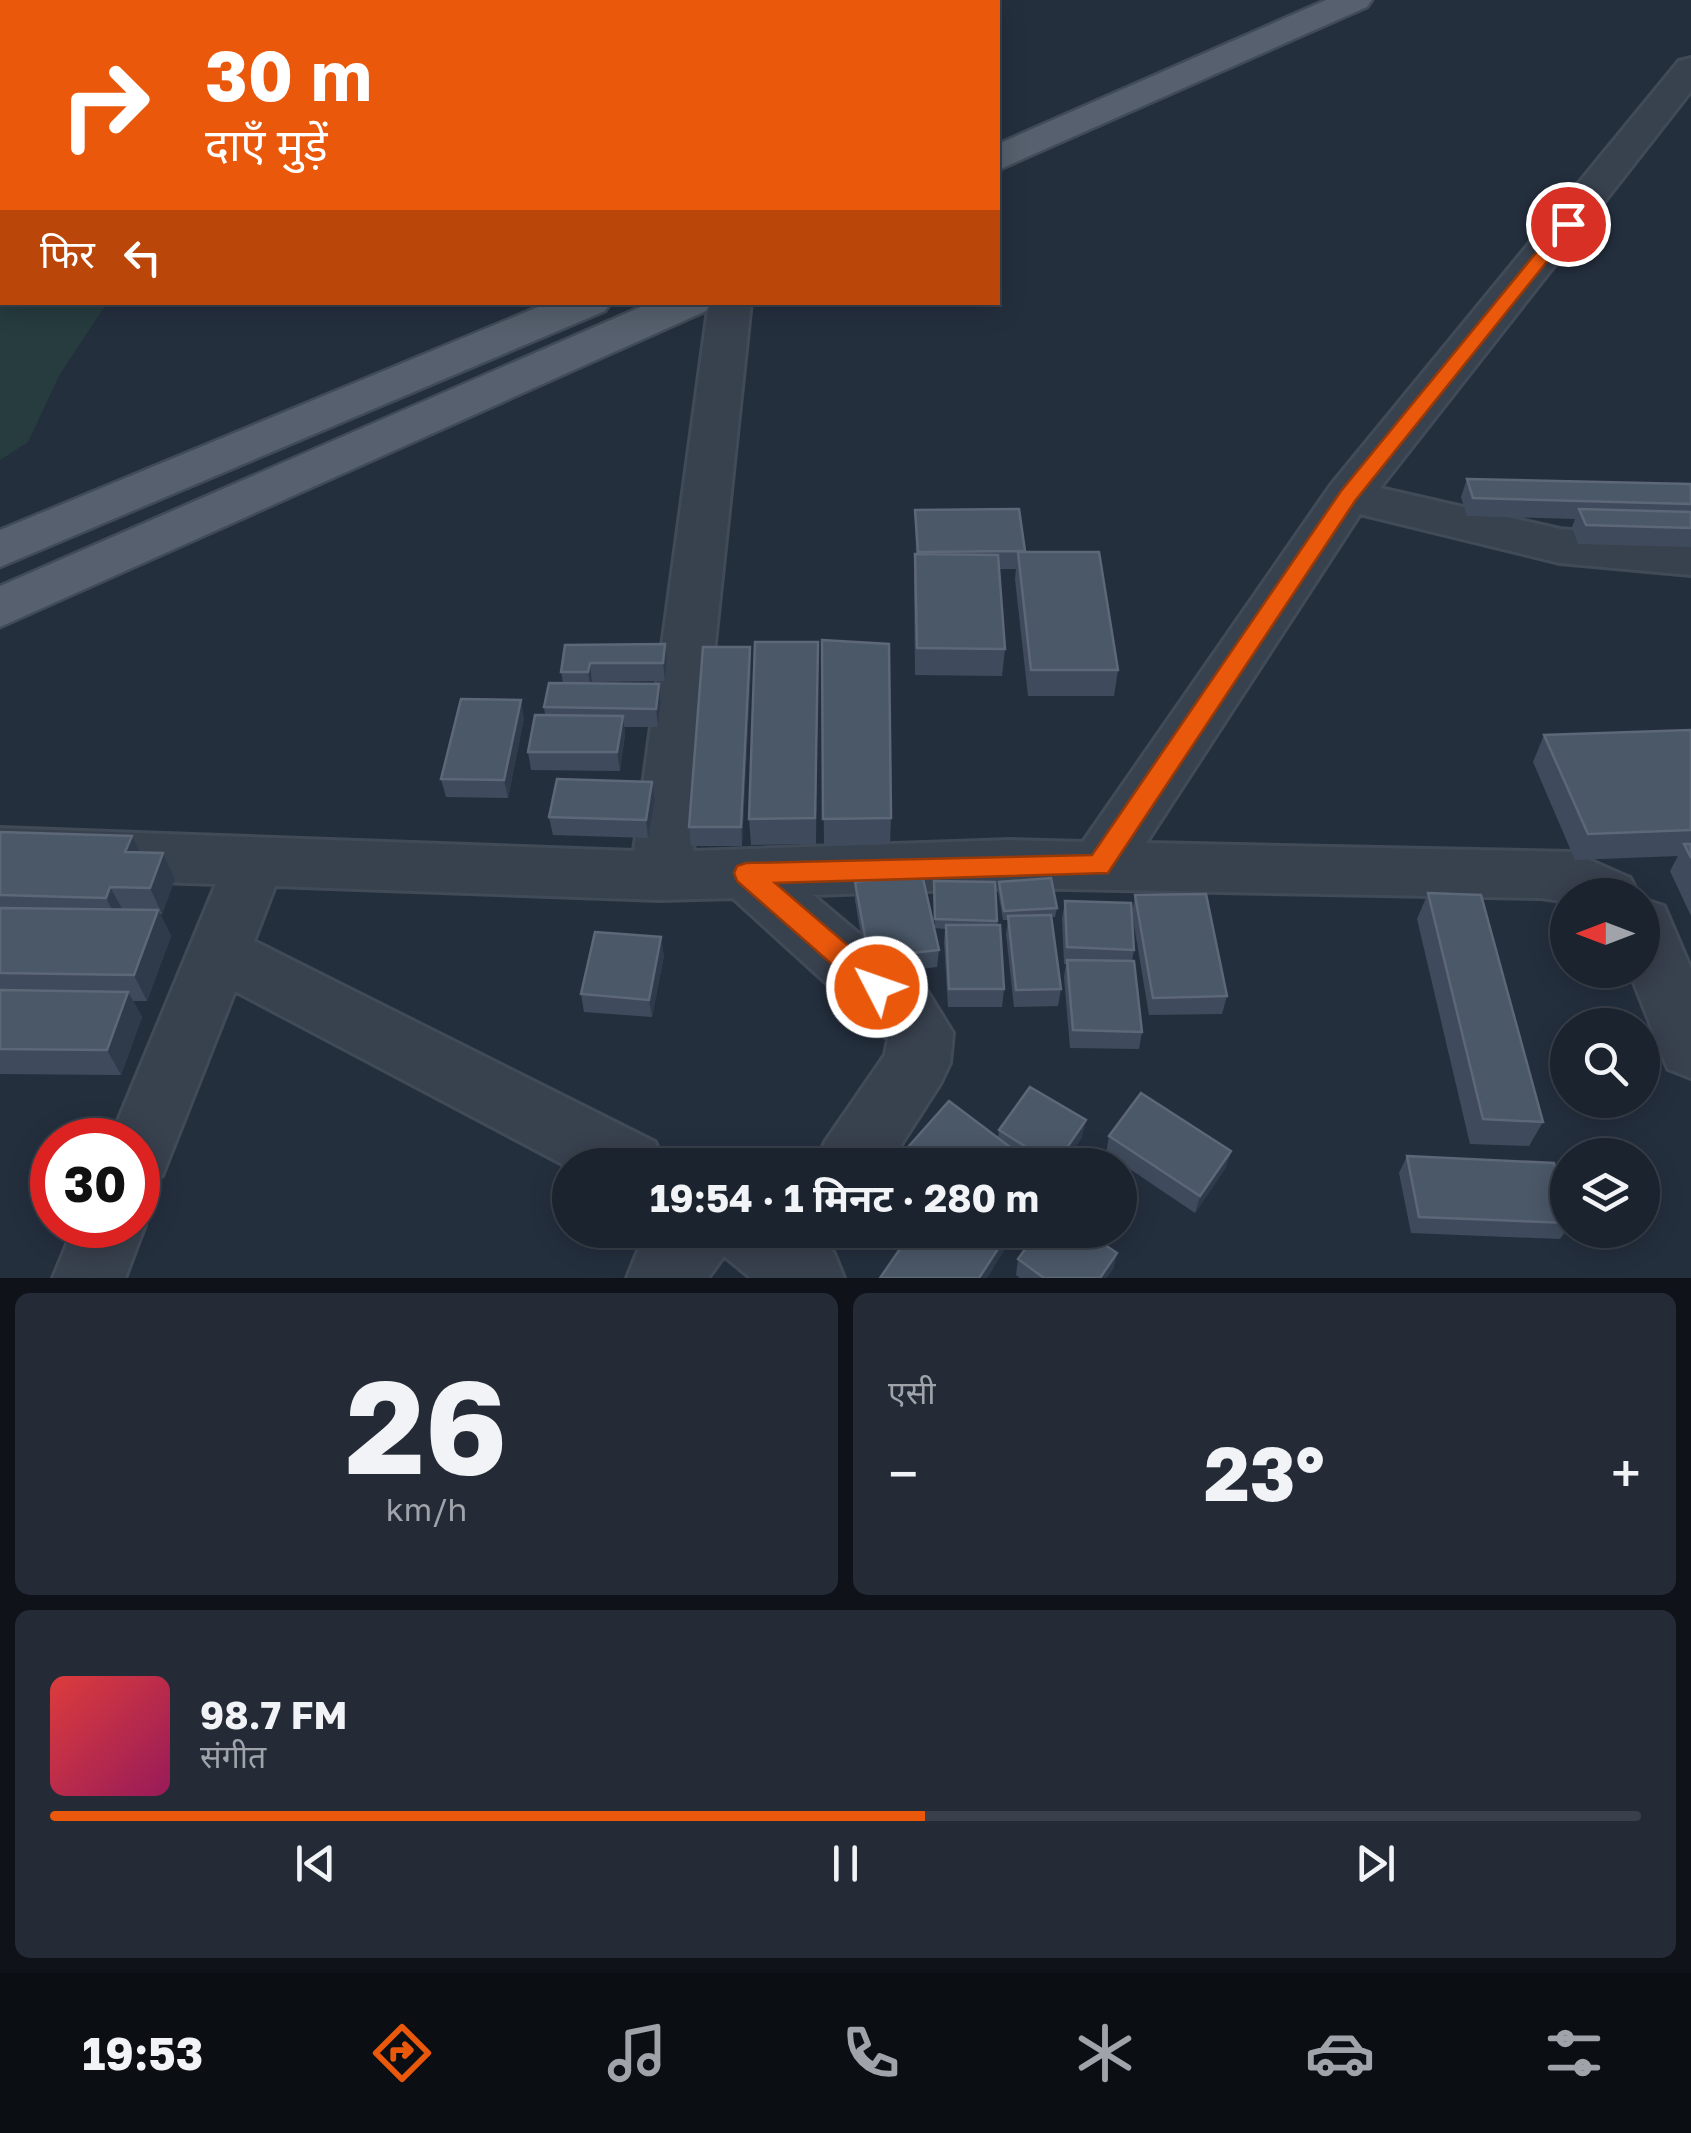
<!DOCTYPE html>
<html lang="hi">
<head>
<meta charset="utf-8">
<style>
	body { margin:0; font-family:"Golos Text","Noto Sans Devanagari",sans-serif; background:#242b36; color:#f1f3f6; height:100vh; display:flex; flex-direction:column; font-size:38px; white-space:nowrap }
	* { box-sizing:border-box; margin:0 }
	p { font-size:32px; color:#a0a4aa }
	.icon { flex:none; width:55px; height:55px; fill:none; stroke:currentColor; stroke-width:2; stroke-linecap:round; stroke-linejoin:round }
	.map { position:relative; height:1278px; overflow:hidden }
	.drawer { display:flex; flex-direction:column; gap:15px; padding:15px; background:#0f1319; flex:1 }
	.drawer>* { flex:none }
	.guide { position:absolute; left:0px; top:0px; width:1000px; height:305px; box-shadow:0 5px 25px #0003,0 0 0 2px #39404a; background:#ea580c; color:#fff; overflow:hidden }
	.needle { width:65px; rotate:270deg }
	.fabs { position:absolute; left:1550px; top:878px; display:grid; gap:20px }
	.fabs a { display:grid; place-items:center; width:110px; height:110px; border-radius:50%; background:#1b232e; box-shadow:0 5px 25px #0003,0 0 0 2px #39404a; font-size:50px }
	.speed { position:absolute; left:30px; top:1118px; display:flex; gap:20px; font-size:50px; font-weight:700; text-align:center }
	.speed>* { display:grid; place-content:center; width:130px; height:130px; border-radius:50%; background:#1b232e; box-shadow:0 5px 25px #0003,0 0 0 2px #39404a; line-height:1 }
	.speed .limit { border:15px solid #d22; background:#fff; color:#111 }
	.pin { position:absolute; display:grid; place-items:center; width:85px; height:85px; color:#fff; margin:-42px; border:5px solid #fff; border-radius:50%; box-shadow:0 2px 10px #0007 }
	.me { position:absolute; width:110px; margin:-55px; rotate:311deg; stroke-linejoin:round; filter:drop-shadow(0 0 8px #0008) }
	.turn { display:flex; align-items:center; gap:35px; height:210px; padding:0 40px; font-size:45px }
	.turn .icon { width:130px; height:130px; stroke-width:2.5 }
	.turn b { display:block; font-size:70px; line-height:85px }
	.then { display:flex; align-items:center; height:95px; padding:0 40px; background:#0003; gap:20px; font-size:38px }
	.big { font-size:75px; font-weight:700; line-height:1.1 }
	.drawer .tile { flex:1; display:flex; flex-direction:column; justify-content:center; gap:15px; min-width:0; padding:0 35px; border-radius:15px; background:#242b36 }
	.drawer .dial { align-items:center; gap:0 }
	.dial b { font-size:130px; line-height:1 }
	.song { display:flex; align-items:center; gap:30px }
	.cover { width:120px; height:120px; border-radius:15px; background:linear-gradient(135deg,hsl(0 70% 55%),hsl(330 70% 35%)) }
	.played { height:10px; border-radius:5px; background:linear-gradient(90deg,#ea580c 55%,#39404a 55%) }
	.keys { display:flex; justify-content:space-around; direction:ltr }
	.heat { display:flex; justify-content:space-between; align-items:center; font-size:55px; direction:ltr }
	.drawer .tiles { flex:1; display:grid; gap:15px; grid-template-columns:1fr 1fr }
	.tile:last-child { grid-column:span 2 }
	.trip { position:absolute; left:552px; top:1148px; width:585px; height:100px; border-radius:50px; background:#1b232e; box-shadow:0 5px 25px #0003,0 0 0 2px #39404a; font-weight:700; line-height:100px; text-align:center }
	.menu { display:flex; height:160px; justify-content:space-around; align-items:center; background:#0b0e12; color:#a0a4aa }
	.menu .icon { width:70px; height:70px }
	.menu .selected { color:#ea580c }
	.menu b { font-size:45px; color:#f1f3f6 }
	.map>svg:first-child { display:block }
	.green { fill:#263c3f }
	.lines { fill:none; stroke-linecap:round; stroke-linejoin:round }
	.minor-casing { stroke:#414a57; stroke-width:6 }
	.major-casing { stroke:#414a57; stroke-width:5 }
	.minor { fill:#38414e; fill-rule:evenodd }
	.major { fill:#56606e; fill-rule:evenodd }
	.wall { fill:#3f4b5c }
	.shaded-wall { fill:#2f3b4b }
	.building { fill:#4b5868; stroke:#5c6777; stroke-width:2.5 }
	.route { fill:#ea580c; stroke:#983908; stroke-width:2.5 }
</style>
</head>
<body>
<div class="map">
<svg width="1691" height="1278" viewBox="0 0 1691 1278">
	<rect width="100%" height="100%" fill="#242f3e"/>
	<path class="green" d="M0,278L2,302L107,303L60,374L28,442L0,460Z"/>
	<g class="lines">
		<g class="minor-casing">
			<path id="minor" d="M743,0H775V2H743Z
				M1691,58V91L1380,488L1560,529L1691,541V575L1560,563L1360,514L1146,843L1571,852L1630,878L1639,895H1568V902L1541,898L1011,888L813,895L927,991L953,1033L950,1063L940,1084L888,1165H815L825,1142L885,1055L888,1039L733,898L660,900L275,886L254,941L655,1142L665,1165H570V1168L235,991L162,1176L138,1185V1140H110L216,884L0,876V828L634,851L709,302H751L693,851L1011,840L1083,842L1331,485L1679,61Z
				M1642,899L1664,906L1691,969V1078L1668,1069L1629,970H1642Z
				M138,1207L145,1225L125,1278H53L75,1225H138Z
				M656,1230H803L834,1253L844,1278H751L724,1256L708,1278H627L637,1253Z"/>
		</g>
		<g class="major-casing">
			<path id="major" d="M1326,0H1372L1367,7L998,170V144Z
				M550,302H611L605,311L0,567V530Z
				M652,302H712L706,311L0,627V586Z"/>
		</g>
		<use href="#minor" class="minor"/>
		<use href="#major" class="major"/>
	</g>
	<path class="wall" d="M1467,479L1691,484V547L1578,544L1572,527L1575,519L1467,516L1461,497Z
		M1019,509L1025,552L1118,670L1114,696H1028L1015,579L1016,569H999L1005,649L1002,676L915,675L914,581L915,554H916L915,510Z
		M822,640L891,818L890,844L824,846Z
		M818,642L816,844L751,845L749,819Z
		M665,644L667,662L665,681L592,682V683L659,684L661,702L658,727H624L625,734L620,771L531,770L528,752L545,715L544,707L563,683L561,672L565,645Z
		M750,647L751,665L742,846H691L689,827Z
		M524,718L508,798L446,797L441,779Z
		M1691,730V916L1670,871L1678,856L1575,860L1533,762L1544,735Z
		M652,782L655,800L648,838L553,835L549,817Z
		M0,832L132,836L140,852L163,853L175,879L162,914H160L171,936L147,1001H133L142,1017L121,1075L0,1074Z
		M934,881L997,921L1004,989L1002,1007H948L944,942L945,929L935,928Z
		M855,882L939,950L937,967L868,976L855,900Z
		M999,882L1057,908L1055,917H1051L1061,989L1058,1006L1014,1007L1006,934L1008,920H1003L998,891Z
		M1428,893L1543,1122L1529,1146L1470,1144L1417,919Z
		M1135,895L1227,996L1222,1014L1149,1015L1132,913Z
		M1065,901L1134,950L1132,961L1142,1032L1139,1049L1070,1048L1064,977L1066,964H1064L1062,918Z
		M664,955L652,1017L584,1012L581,994Z
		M999,1130L1082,1137L1063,1165H911L908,1162L909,1146L998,1138Z
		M1109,1136L1231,1151L1226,1167L1195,1213L1106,1153Z
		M1407,1156L1568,1212V1228L1560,1239L1411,1233L1399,1173Z
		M1117,1253L1113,1269L1106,1278H1020L1016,1275L1018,1259Z"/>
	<path class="shaded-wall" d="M665,644L667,662L665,681L663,663Z
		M750,647L751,665L742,846L741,827Z
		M590,663L592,682L591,690L588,672Z
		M659,684L661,702L658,727L656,709Z
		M521,700L524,718L508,798L504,780Z
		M623,716L625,734L620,771L617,752Z
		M652,782L655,800L648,838L646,820Z
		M132,836L145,862L125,852Z
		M163,853L175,879L162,914L150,888Z
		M110,887L124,912L120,924L106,898Z
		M158,910L171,936L147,1001L134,975Z
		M661,937L664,955L652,1017L649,1000Z
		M128,992L142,1017L121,1075L107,1050Z
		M1086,1120L1082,1137L1063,1165H1055Z
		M1231,1151L1226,1167L1195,1213L1200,1196Z
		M1007,1235L1004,1251L987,1278H979Z
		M1117,1253L1113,1269L1106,1278H1100Z"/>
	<path class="building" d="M1467,479L1691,484V504L1473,498Z
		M1019,509L1025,551L918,552L915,510Z
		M1579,509L1691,512V528L1586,525Z
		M1018,552H1099L1118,670H1031Z
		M915,554L998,555L1005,649L917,648Z
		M822,640L889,644L891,818L823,819Z
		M755,642H818L815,818L749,819Z
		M665,644L663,663H590L588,672H561L565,645Z
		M703,647H750L741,827H689Z
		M549,683L659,684L656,709L544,707Z
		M461,699L521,700L504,780L441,779Z
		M535,715L623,716L617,752H528Z
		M1691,730V830L1588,834L1544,735Z
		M557,779L652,782L646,820L549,817Z
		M0,832L132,836L125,852L163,853L150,888L110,887L106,898L0,895Z
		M1684,844H1691V858Z
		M922,874L939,950L869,958L855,882Z
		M1051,878L1057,908L1004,911L999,882Z
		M934,881L995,882L997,921L935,919Z
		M1428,893L1481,895L1543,1122L1483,1119Z
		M1206,894L1227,996L1153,998L1135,895Z
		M1065,901L1131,903L1134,950L1067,947Z
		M0,908L158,910L134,975L0,973Z
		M1051,915L1061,989L1016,990L1008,916Z
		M946,925H1000L1004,989H949Z
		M595,932L661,937L649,1000L581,994Z
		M1067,960L1134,961L1142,1032L1073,1030Z
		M0,990L128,992L107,1050L0,1049Z
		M1030,1087L1086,1120L1055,1165L999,1130Z
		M1141,1093L1231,1151L1200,1196L1109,1136Z
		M949,1101L1034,1165H934L909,1146Z
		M1407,1156L1554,1163L1568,1212V1223L1419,1217Z
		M913,1230H998L1007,1235L979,1278H880Z
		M1039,1230H1083L1117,1253L1100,1278H1044L1018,1259Z"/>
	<path class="route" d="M1568,219L1574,221V228L1355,501L1108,873L775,883L887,979L891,987L887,996L877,999L868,996L737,881L734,873L737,866L746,863L1092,855L1341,491L1562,221Z"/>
</svg>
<div class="fabs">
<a><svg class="needle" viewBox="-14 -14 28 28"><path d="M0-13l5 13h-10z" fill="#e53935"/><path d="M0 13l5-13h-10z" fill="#a0a4aa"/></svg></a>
<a><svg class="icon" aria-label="search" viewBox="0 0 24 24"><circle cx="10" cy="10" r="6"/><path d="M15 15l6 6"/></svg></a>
<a><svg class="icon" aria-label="layers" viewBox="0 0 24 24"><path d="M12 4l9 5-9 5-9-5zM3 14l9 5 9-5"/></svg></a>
</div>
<div class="speed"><div class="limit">30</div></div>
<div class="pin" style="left:1568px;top:224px;background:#d93025"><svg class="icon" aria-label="arrive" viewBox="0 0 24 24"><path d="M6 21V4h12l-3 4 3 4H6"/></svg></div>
<svg class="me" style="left:877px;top:987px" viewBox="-20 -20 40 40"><circle r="17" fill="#ea580c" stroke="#fff" stroke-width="3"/><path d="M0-11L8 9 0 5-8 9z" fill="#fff"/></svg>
<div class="trip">19:54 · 1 मिनट · 280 m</div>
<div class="guide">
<div class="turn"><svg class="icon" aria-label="right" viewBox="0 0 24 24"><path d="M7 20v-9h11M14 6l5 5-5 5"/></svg><div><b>30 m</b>दाएँ मुड़ें</div></div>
<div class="then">फिर<svg class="icon" aria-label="left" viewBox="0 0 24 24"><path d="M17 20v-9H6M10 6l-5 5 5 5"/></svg></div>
</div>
</div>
<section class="drawer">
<div class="tiles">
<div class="tile dial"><b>26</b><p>km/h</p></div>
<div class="tile"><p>एसी</p>
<div class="heat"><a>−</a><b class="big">23°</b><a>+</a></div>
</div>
<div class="tile">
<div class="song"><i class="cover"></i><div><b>98.7 FM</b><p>संगीत</p></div></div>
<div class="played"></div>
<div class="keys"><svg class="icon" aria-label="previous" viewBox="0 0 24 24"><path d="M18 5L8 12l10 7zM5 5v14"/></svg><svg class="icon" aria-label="pause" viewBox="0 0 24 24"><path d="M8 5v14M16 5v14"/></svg><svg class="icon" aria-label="next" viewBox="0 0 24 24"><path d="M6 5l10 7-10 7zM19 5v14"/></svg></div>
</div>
</div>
</section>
<nav class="menu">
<b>19:53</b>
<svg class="icon selected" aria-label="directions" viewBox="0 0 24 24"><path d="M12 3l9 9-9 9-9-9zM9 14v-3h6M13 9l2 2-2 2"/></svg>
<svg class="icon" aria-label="music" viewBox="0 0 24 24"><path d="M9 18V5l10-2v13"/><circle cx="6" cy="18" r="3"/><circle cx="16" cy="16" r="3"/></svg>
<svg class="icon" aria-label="phone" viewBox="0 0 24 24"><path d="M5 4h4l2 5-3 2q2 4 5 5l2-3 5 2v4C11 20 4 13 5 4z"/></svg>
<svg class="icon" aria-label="climate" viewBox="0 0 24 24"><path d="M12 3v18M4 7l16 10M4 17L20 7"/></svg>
<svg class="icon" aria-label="car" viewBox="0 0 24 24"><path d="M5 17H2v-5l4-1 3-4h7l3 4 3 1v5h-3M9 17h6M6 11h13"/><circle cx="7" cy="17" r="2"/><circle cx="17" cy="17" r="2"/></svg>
<svg class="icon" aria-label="filters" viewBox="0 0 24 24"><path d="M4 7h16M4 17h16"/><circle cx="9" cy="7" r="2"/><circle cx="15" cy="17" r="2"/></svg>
</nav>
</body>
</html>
